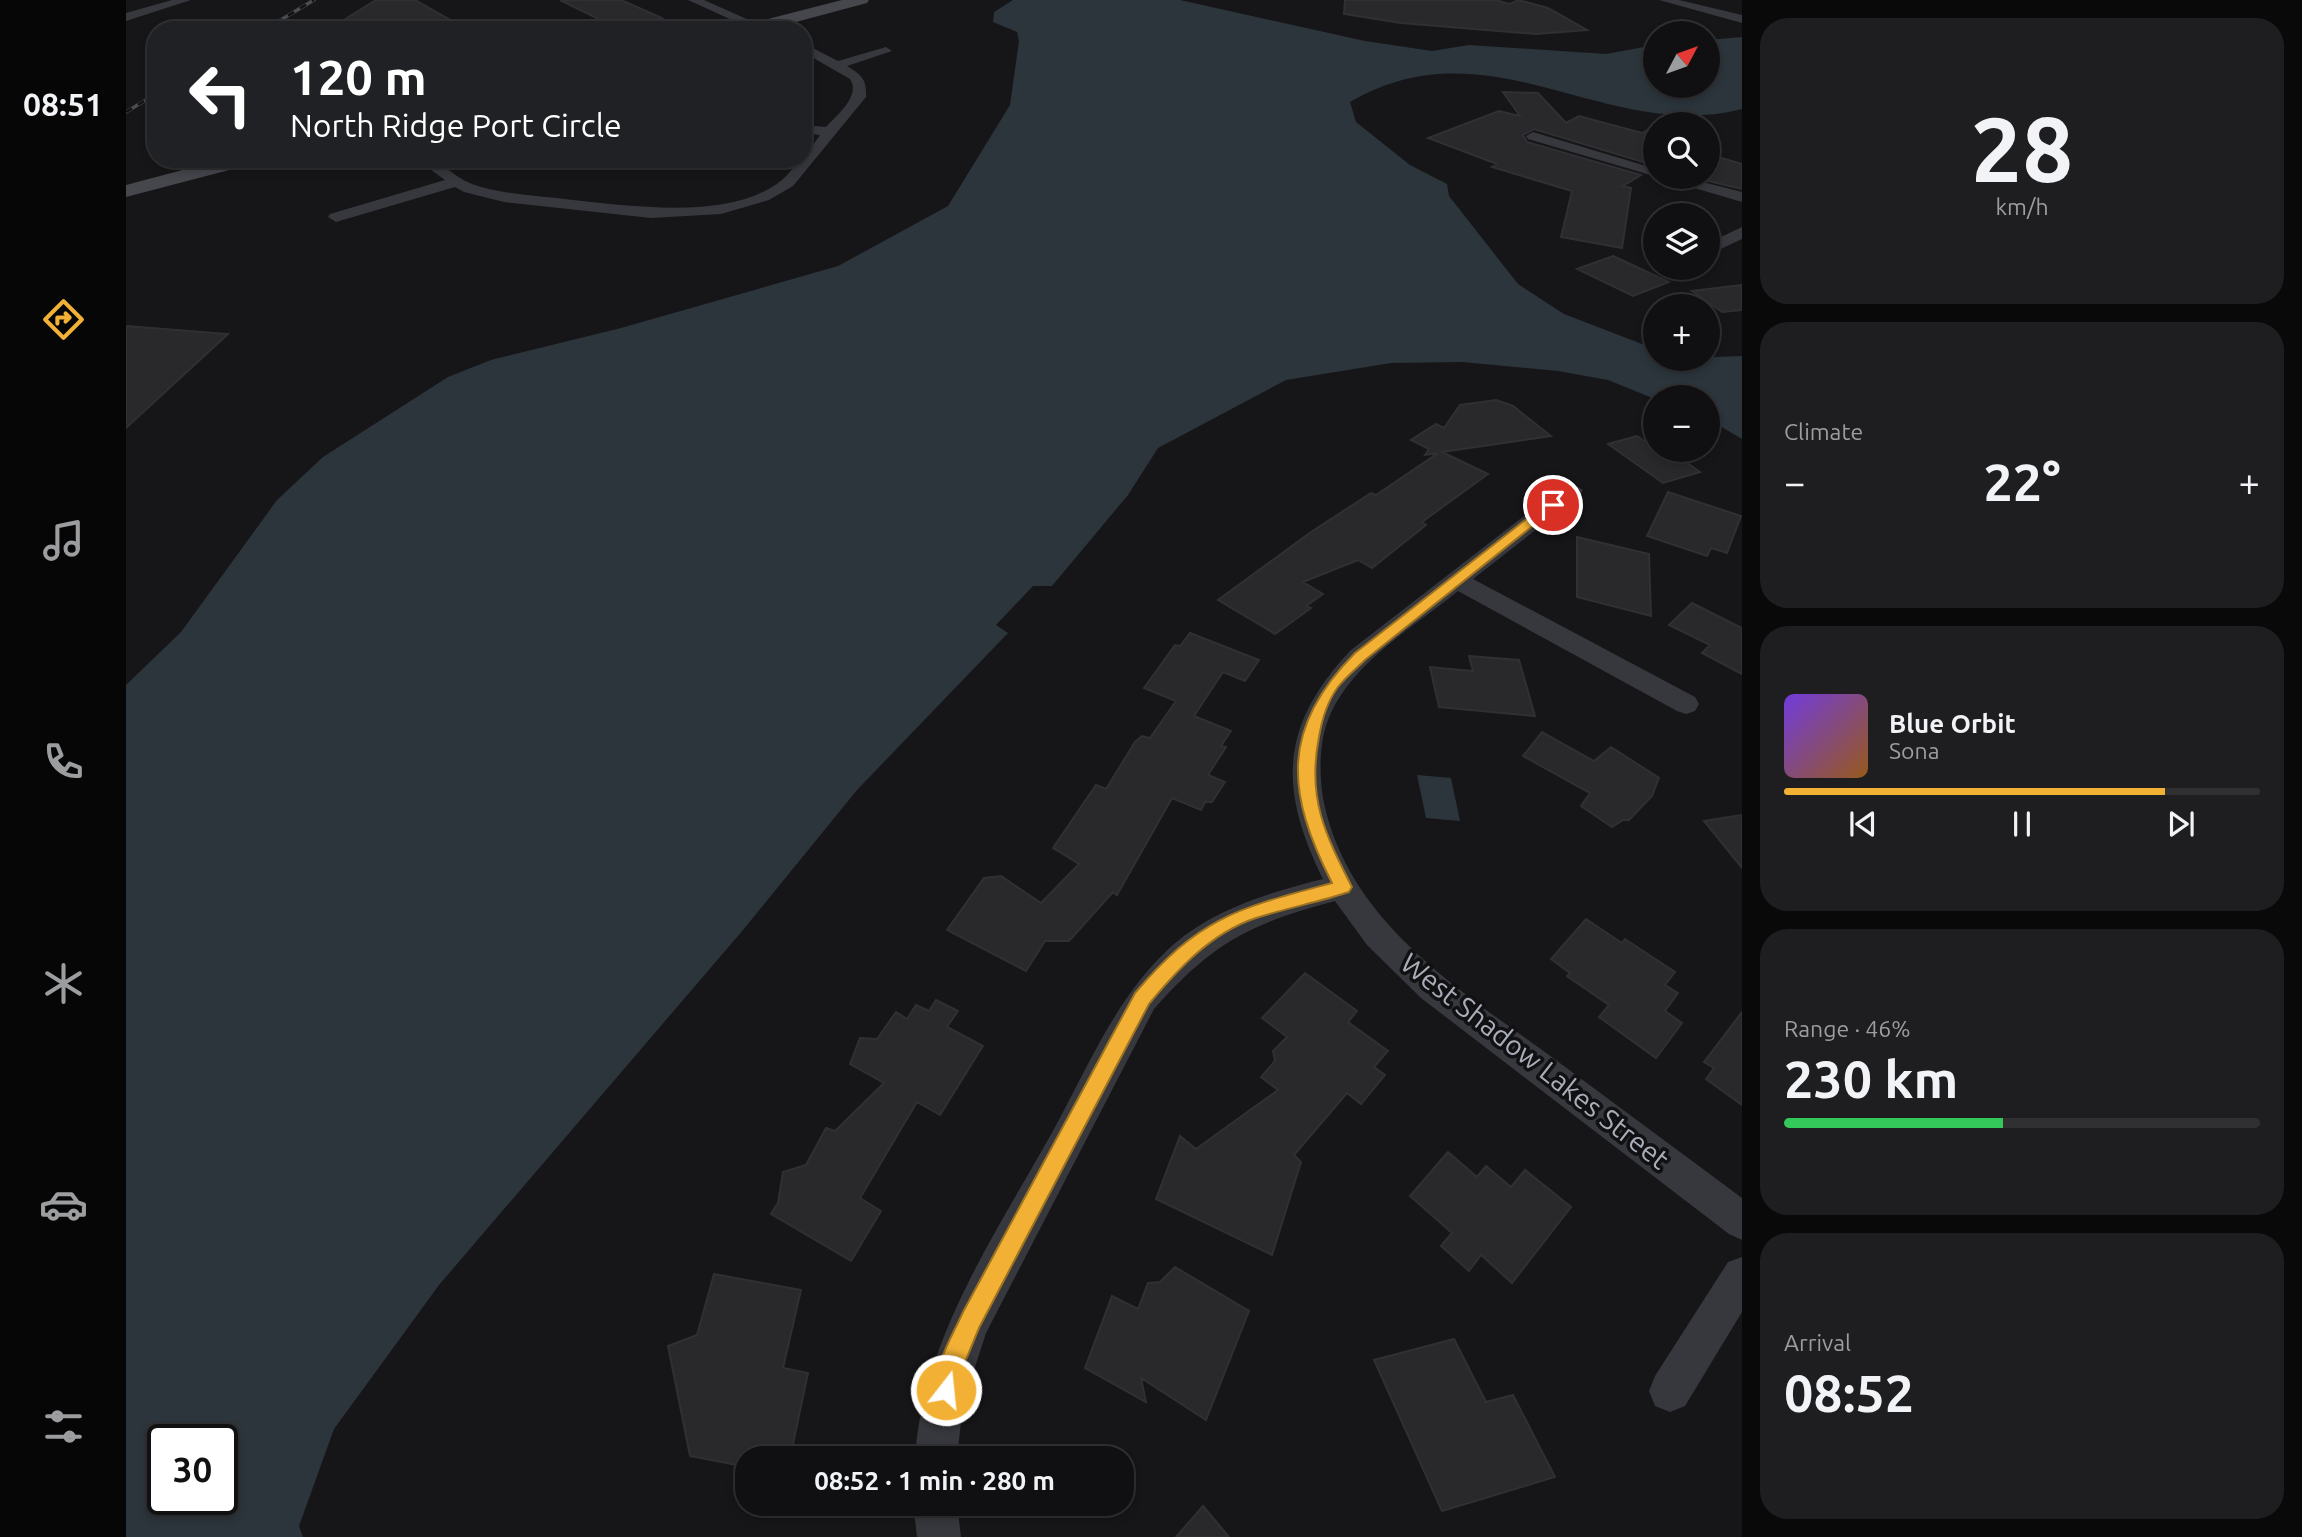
<!DOCTYPE html>
<html lang="en">
<head>
<meta charset="utf-8">
<style>
	body { margin:0; font-family:Ubuntu,sans-serif; background:#1e1e20; color:#f1f3f6; height:100vh; display:flex; flex-direction:column; font-size:26px; white-space:nowrap }
	* { box-sizing:border-box; margin:0 }
	p { font-size:23px; color:#9c9d9f }
	.icon { flex:none; width:38px; height:38px; fill:none; stroke:currentColor; stroke-width:2; stroke-linecap:round; stroke-linejoin:round }
	.map { position:relative; flex:1; overflow:hidden }
	.sheet { display:flex; flex-direction:column; gap:18px; padding:18px; background:#09090a; width:560px }
	.sheet>* { flex:none }
	.hud { position:absolute; left:21px; top:21px; width:665px; height:147px; border-radius:28px; box-shadow:0 4px 10px #0003,0 0 0 2px #303032; background:#202124; color:#fff; overflow:hidden }
	.needle { width:46px; rotate:49deg }
	.fabs { position:absolute; left:1517px; top:21px; display:grid; gap:14px }
	.fabs a { display:grid; place-items:center; width:77px; height:77px; border-radius:50%; background:#101012; box-shadow:0 4px 10px #0003,0 0 0 2px #303032; font-size:35px }
	.speed { position:absolute; left:21px; top:1424px; display:flex; gap:14px; font-size:35px; font-weight:700; text-align:center }
	.speed>* { display:grid; place-content:center; width:91px; height:91px; border-radius:50%; background:#101012; box-shadow:0 4px 10px #0003,0 0 0 2px #303032; line-height:1 }
	.speed .limit { border:4px solid #111; border-radius:10px; background:#fff; color:#111 }
	.pin { position:absolute; display:grid; place-items:center; width:60px; height:60px; color:#fff; margin:-30px; border:4px solid #fff; border-radius:50%; box-shadow:0 2px 7px #0007 }
	.me { position:absolute; width:77px; margin:-38px; rotate:16deg; stroke-linejoin:round; filter:drop-shadow(0 0 5px #0008) }
	.turn { display:flex; align-items:center; gap:24px; height:147px; padding:0 28px; font-size:32px }
	.turn .icon { width:91px; height:91px; stroke-width:2.5 }
	.turn b { display:block; font-size:49px; line-height:60px }
	.big { font-size:52px; font-weight:700; line-height:1.1 }
	.sheet .tile { flex:1; display:flex; flex-direction:column; justify-content:center; gap:10px; min-width:0; padding:0 24px; border-radius:28px; background:#1e1e20 }
	.sheet .dial { align-items:center; gap:0 }
	.dial b { font-size:91px; line-height:1 }
	.song { display:flex; align-items:center; gap:21px }
	.cover { width:84px; height:84px; border-radius:10px; background:linear-gradient(135deg,hsl(260 70% 55%),hsl(30 70% 35%)) }
	.played { height:7px; border-radius:4px; background:linear-gradient(90deg,#f2b134 80%,#303032 80%) }
	.keys { display:flex; justify-content:space-around; direction:ltr }
	.heat { display:flex; justify-content:space-between; align-items:center; font-size:38px; direction:ltr }
	.charge { height:10px; border-radius:5px; background:linear-gradient(90deg,#34c759 46%,#303032 0) }
	.trip { position:absolute; left:609px; top:1446px; width:399px; height:70px; border-radius:28px; background:#101012; box-shadow:0 4px 10px #0003,0 0 0 2px #303032; font-weight:700; line-height:70px; text-align:center }
	main { display:flex; flex:1; min-height:0 }
	.tabs { display:flex; flex-direction:column; width:126px; justify-content:space-around; align-items:center; background:#060607; color:#9c9d9f }
	.tabs .icon { width:49px; height:49px }
	.tabs .current { color:#f2b134 }
	.tabs b { font-size:32px; color:#f1f3f6 }
	.map>svg:first-child { display:block }
	.water { fill:#2c353c; fill-rule:evenodd }
	.building { fill:#29292c; stroke:#303034; stroke-width:2 }
	.lines { fill:none; stroke-linecap:round; stroke-linejoin:round }
	.street { fill:#37383d; fill-rule:evenodd }
	.secondary { fill:#45474d; fill-rule:evenodd }
	.rail-casing { stroke:#4a4c52; stroke-width:3.5 }
	.rail { stroke:#111113; stroke-width:2.5; stroke-dasharray:7; stroke-linecap:butt }
	.route { fill:#f2b134; stroke:#9d7322; stroke-width:2 }
	.labels { text-anchor:middle; stroke-width:7; stroke-linejoin:round; paint-order:stroke }
	.near-street-label { font-size:28px; fill:#a8adb8; stroke:#111113 }
</style>
</head>
<body>
<main>
<nav class="tabs">
<b>08:51</b>
<svg class="icon current" aria-label="directions" viewBox="0 0 24 24"><path d="M12 3l9 9-9 9-9-9zM9 14v-3h6M13 9l2 2-2 2"/></svg>
<svg class="icon" aria-label="music" viewBox="0 0 24 24"><path d="M9 18V5l10-2v13"/><circle cx="6" cy="18" r="3"/><circle cx="16" cy="16" r="3"/></svg>
<svg class="icon" aria-label="phone" viewBox="0 0 24 24"><path d="M5 4h4l2 5-3 2q2 4 5 5l2-3 5 2v4C11 20 4 13 5 4z"/></svg>
<svg class="icon" aria-label="climate" viewBox="0 0 24 24"><path d="M12 3v18M4 7l16 10M4 17L20 7"/></svg>
<svg class="icon" aria-label="car" viewBox="0 0 24 24"><path d="M5 17H2v-5l4-1 3-4h7l3 4 3 1v5h-3M9 17h6M6 11h13"/><circle cx="7" cy="17" r="2"/><circle cx="17" cy="17" r="2"/></svg>
<svg class="icon" aria-label="filters" viewBox="0 0 24 24"><path d="M4 7h16M4 17h16"/><circle cx="9" cy="7" r="2"/><circle cx="15" cy="17" r="2"/></svg>
</nav>
<div class="map">
<svg width="1616" height="1537" viewBox="0 0 1616 1537">
	<rect width="100%" height="100%" fill="#161618"/>
	<path class="water" d="M887,0H1054L1239,41L1306,51L1343,45L1480,54L1529,45L1530,86H1582V40L1616,37V109C1479,144 1364,20 1224,102L1230,122L1284,165L1321,184L1323,196L1392,284L1438,314L1529,349L1530,359L1616,356V439L1582,419V397L1529,399L1482,380L1432,371L1336,362L1265,363L1160,380L1032,448L1002,495L926,586H907L870,625L882,633L731,790L617,930L313,1285L208,1429L173,1526L177,1537H0V685L55,632L151,500L197,457L322,377L365,360L495,328L712,266L822,206L884,105L893,41L891,32L867,22L868,12ZM37,1440H96V1500H37Z
		M1291,775L1325,778L1334,821L1300,818Z"/>
	<path class="building" d="M250,0H289L342,30H202Z
		M434,0H495L536,18L493,29Z
		M1219,0H1369L1384,4L1392,0L1422,8L1461,30L1410,34L1275,23L1218,14Z
		M1377,92L1412,93L1440,123L1453,116L1516,133L1530,125V166L1408,129L1397,135L1401,142L1515,175L1497,186L1505,188L1496,248L1435,237L1446,191L1366,167L1371,164L1302,138L1373,111L1394,116Z
		M1582,154L1616,164V189L1582,181Z
		M1487,256L1543,282L1507,296L1451,269Z
		M1616,285V310L1596,312L1566,291Z
		M0,326L102,334L0,428Z
		M1370,400L1387,406L1425,436L1316,452L1362,474L1296,522L1300,525L1246,568L1232,560L1177,582L1197,594L1180,606L1185,608L1149,634L1092,600L1185,532L1245,493L1250,495L1312,453L1299,455L1303,449L1285,440L1310,424L1318,428L1334,405Z
		M1511,436L1541,456L1549,454L1574,472L1537,483L1482,444Z
		M1542,492L1615,516L1601,553L1585,548L1581,556L1521,536Z
		M1451,537L1523,554L1525,616L1451,597Z
		M1566,603L1616,628V674L1576,653L1584,645L1543,625Z
		M1064,633L1133,660L1119,681L1097,672L1068,716L1105,731L1095,746L1100,747L1082,775L1099,782L1086,802H1079L1075,810L1046,798L991,895L987,892L943,941H919L900,971L821,930L858,878L875,876L915,903L953,864L927,848L970,785L980,789L1009,742L1016,736L1024,738L1050,701L1018,688L1049,645L1054,646Z
		M1343,656L1393,660L1409,716L1313,707L1304,667L1347,671Z
		M1416,732L1468,761L1485,747L1533,778L1526,796L1503,820H1497L1486,827L1455,806L1464,793L1397,756Z
		M1616,815V868L1578,821Z
		M1460,919L1496,943L1499,939L1549,972L1539,985L1552,993L1539,1011L1556,1023L1530,1058L1473,1017L1483,1005L1441,976L1444,973L1425,959Z
		M1179,973L1231,1011L1222,1022L1262,1051L1248,1067L1259,1075L1235,1104L1221,1093L1168,1155L1175,1162L1146,1255L1030,1199L1054,1136L1070,1149L1152,1090L1135,1077L1149,1061L1147,1051L1161,1037L1136,1018Z
		M810,1000L832,1011L821,1027L857,1046L814,1115L791,1102L734,1198L755,1211L725,1261L645,1214L652,1203L657,1172L680,1165L700,1128L709,1131L758,1083L724,1064L734,1038L751,1039L770,1012L781,1019L790,1005L803,1011Z
		M1616,1012V1105L1580,1079L1588,1068L1578,1062Z
		M1322,1152L1351,1177L1360,1166L1385,1187L1399,1170L1445,1207L1386,1283L1355,1255L1343,1271L1315,1246L1326,1233L1284,1196Z
		M1049,1267L1123,1311L1080,1420L1015,1378L1020,1402L959,1368L986,1296L1012,1309L1022,1283L1034,1282Z
		M588,1274L675,1290L657,1368L682,1373L664,1458H621V1467L564,1456L542,1346L571,1335Z
		M1328,1339L1360,1402L1387,1395L1429,1477L1316,1511L1248,1360Z
		M1077,1506L1103,1537H1050Z"/>
	<g class="lines">
		<path class="street" d="M46,0H65L0,21V13Z
			M562,0H578L645,30H628Z
			M1533,0H1553L1616,15V23Z
			M677,43L712,61L760,47L766,51L721,66C736,75 741,80 740,97L667,186L643,200L595,214L525,218L378,202L338,192L329,187L210,222L202,217L204,214L319,180L290,159C320,159 326,179 352,186C382,195 416,196 447,200C507,206 606,221 656,180C663,174 668,166 674,159H677L694,135L677,133V125L700,127C711,115 735,96 724,79L677,52Z
			M1407,132L1530,169V177H1557L1616,192V202L1402,139L1400,136Z
			M1616,227V239L1582,255V243Z
			M1446,483L1457,490L1454,495L1347,579L1569,697L1573,704L1569,711L1560,714L1551,711L1332,591C1288,627 1228,661 1204,715C1193,740 1193,771 1197,798C1221,925 1342,995 1438,1066C1497,1110 1557,1154 1616,1198V1240L1603,1234L1295,998L1241,945L1209,901C1125,923 1086,943 1028,1009L860,1333L837,1404L831,1458H789C797,1337 871,1232 928,1129C963,1065 992,993 1048,944C1090,908 1145,892 1197,879C1152,788 1154,725 1225,650L1438,485Z
			M1616,1257V1312L1559,1406L1544,1412L1529,1406L1523,1391L1529,1376L1602,1262Z
			M787,1503H831L835,1537H791Z"/>
		<path class="secondary" d="M716,0H743L741,3L640,30H612L614,26Z
			M98,159H133L130,163L0,197V185Z"/>
		<g class="rail-casing">
			<path id="rail" d="M138,30L188,0
				M0,112L30,94"/>
		</g>
		<use href="#rail" class="rail"/>
	</g>
	<path class="route" d="M1422,502L1433,505L1239,660C1230,669 1220,677 1212,687C1201,702 1196,719 1193,737C1181,798 1199,834 1226,887L1223,892C1193,902 1161,908 1130,918C1085,933 1052,969 1023,1004L853,1328L837,1367L829,1399L820,1402L812,1399C802,1374 827,1335 837,1312L1009,993C1074,916 1113,908 1206,883C1160,793 1154,728 1229,653Z"/>
	<g class="labels">
		<g class="near-street-label">
			<text transform="translate(1409 1061) rotate(38)" y="10">West Shadow Lakes Street</text>
		</g>
	</g>
</svg>
<div class="fabs">
<a><svg class="needle" viewBox="-14 -14 28 28"><path d="M0-13l5 13h-10z" fill="#e53935"/><path d="M0 13l5-13h-10z" fill="#9c9d9f"/></svg></a>
<a><svg class="icon" aria-label="search" viewBox="0 0 24 24"><circle cx="10" cy="10" r="6"/><path d="M15 15l6 6"/></svg></a>
<a><svg class="icon" aria-label="layers" viewBox="0 0 24 24"><path d="M12 4l9 5-9 5-9-5zM3 14l9 5 9-5"/></svg></a>
<a>+</a>
<a>−</a>
</div>
<div class="speed"><div class="limit">30</div></div>
<div class="pin" style="left:1427px;top:505px;background:#d93025"><svg class="icon" aria-label="arrive" viewBox="0 0 24 24"><path d="M6 21V4h12l-3 4 3 4H6"/></svg></div>
<svg class="me" style="left:820px;top:1390px" viewBox="-20 -20 40 40"><circle r="17" fill="#f2b134" stroke="#fff" stroke-width="3"/><path d="M0-11L8 9 0 5-8 9z" fill="#fff"/></svg>
<div class="trip">08:52 · 1 min · 280 m</div>
<div class="hud">
<div class="turn"><svg class="icon" aria-label="left" viewBox="0 0 24 24"><path d="M17 20v-9H6M10 6l-5 5 5 5"/></svg><div><b>120 m</b>North Ridge Port Circle</div></div>
</div>
</div>
<section class="sheet">
<div class="tile dial"><b>28</b><p>km/h</p></div>
<div class="tile"><p>Climate</p>
<div class="heat"><a>−</a><b class="big">22°</b><a>+</a></div>
</div>
<div class="tile">
<div class="song"><i class="cover"></i><div><b>Blue Orbit</b><p>Sona</p></div></div>
<div class="played"></div>
<div class="keys"><svg class="icon" aria-label="previous" viewBox="0 0 24 24"><path d="M18 5L8 12l10 7zM5 5v14"/></svg><svg class="icon" aria-label="pause" viewBox="0 0 24 24"><path d="M8 5v14M16 5v14"/></svg><svg class="icon" aria-label="next" viewBox="0 0 24 24"><path d="M6 5l10 7-10 7zM19 5v14"/></svg></div>
</div>
<div class="tile"><p>Range · 46%</p><b class="big">230 km</b><div class="charge"></div></div>
<div class="tile"><p>Arrival</p><b class="big">08:52</b></div>
</section>
</main>
</body>
</html>
